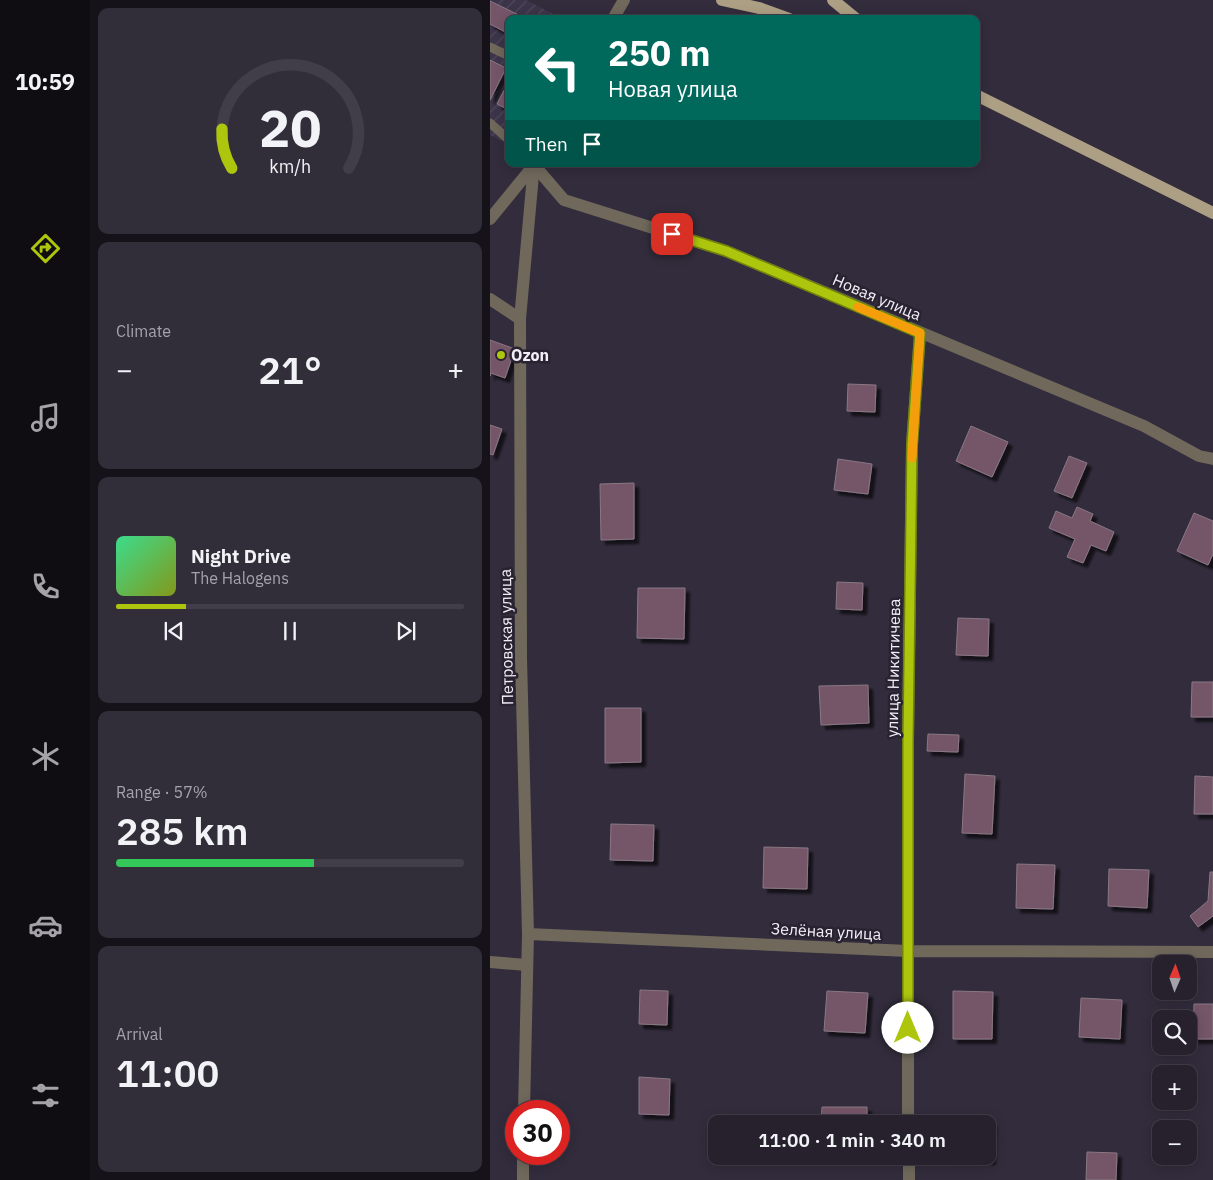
<!DOCTYPE html>
<html lang="en">
<head>
<meta charset="utf-8">
<style>
	body { margin:0; font-family:"IBM Plex Sans",sans-serif; background:#322e39; color:#f1f3f6; height:100vh; display:flex; flex-direction:column; font-size:19px; white-space:nowrap }
	* { box-sizing:border-box; margin:0 }
	p { font-size:16px; color:#a4a3aa }
	.icon { flex:none; width:28px; height:28px; fill:none; stroke:currentColor; stroke-width:2; stroke-linecap:round; stroke-linejoin:round }
	.map { position:relative; flex:1; overflow:hidden }
	.side { display:flex; flex-direction:column; gap:8px; padding:8px; background:#151219; width:400px }
	.side>* { flex:none }
	.hud { position:absolute; left:15px; top:15px; width:475px; height:152px; border-radius:10px; box-shadow:0 2px 12px #0003,0 0 0 1px #423e49; background:#00695c; color:#fff; overflow:hidden }
	.needle { width:32px; rotate:2deg }
	.buttons { position:absolute; left:662px; top:955px; display:grid; gap:10px }
	.buttons a { display:grid; place-items:center; width:45px; height:45px; border-radius:10px; background:#26212d; box-shadow:0 2px 12px #0003,0 0 0 1px #423e49; font-size:25px }
	.speed { position:absolute; left:15px; top:1100px; display:flex; gap:10px; font-size:25px; font-weight:700; text-align:center }
	.speed>* { display:grid; place-content:center; width:65px; height:65px; border-radius:50%; background:#26212d; box-shadow:0 2px 12px #0003,0 0 0 1px #423e49; line-height:1 }
	.speed .limit { border:8px solid #d22; background:#fff; color:#111 }
	.pin { position:absolute; display:grid; place-items:center; width:42px; height:42px; color:#fff; margin:-21px; border-radius:10px; box-shadow:0 2px 8px #0006 }
	.me { position:absolute; width:55px; margin:-28px; rotate:0deg; stroke-linejoin:round; filter:drop-shadow(0 0 4px #0008) }
	.turn { display:flex; align-items:center; gap:18px; height:105px; padding:0 20px; font-size:22px }
	.turn .icon { width:65px; height:65px; stroke-width:2.5 }
	.turn b { display:block; font-size:35px; line-height:42px }
	.then { display:flex; align-items:center; height:48px; padding:0 20px; background:#0003; gap:10px; font-size:19px }
	.big { font-size:38px; font-weight:600; line-height:1.1 }
	.side .card { flex:1; display:flex; flex-direction:column; justify-content:center; gap:8px; min-width:0; padding:0 18px; border-radius:10px; background:#322e39 }
	.side .dial { align-items:center; gap:0 }
	.dial svg { height:130px; overflow:visible; fill:none; stroke:#423e49; stroke-width:7; stroke-linecap:round; text-anchor:middle }
	.dial text { fill:#f1f3f6; stroke:none }
	.song { display:flex; align-items:center; gap:15px }
	.cover { width:60px; height:60px; border-radius:8px; background:linear-gradient(135deg,hsl(150 70% 55%),hsl(70 70% 35%)) }
	.played { height:5px; border-radius:2px; background:linear-gradient(90deg,#adc60d 20%,#423e49 20%) }
	.keys { display:flex; justify-content:space-around; direction:ltr }
	.heat { display:flex; justify-content:space-between; align-items:center; font-size:28px; direction:ltr }
	.charge { height:8px; border-radius:4px; background:linear-gradient(90deg,#34c759 57%,#423e49 0) }
	.trip { position:absolute; left:218px; top:1115px; width:288px; height:50px; border-radius:10px; background:#26212d; box-shadow:0 2px 12px #0003,0 0 0 1px #423e49; font-weight:600; line-height:50px; text-align:center }
	main { display:flex; flex:1; min-height:0 }
	.tab-bar { display:flex; flex-direction:column; width:90px; justify-content:space-around; align-items:center; background:#0f0d12; color:#a4a3aa }
	.tab-bar .icon { width:35px; height:35px }
	.tab-bar .current { color:#adc60d }
	.tab-bar b { font-size:22px; color:#f1f3f6 }
	.map>svg:first-child { display:block }
	.industrial { fill:url(#industrial-furrows) }
	.building { fill:#745669; stroke:#8a7883; filter:url(#shadow) }
	.lines { fill:none; stroke-linecap:round; stroke-linejoin:round }
	.service { stroke:#6f685b; stroke-width:9 }
	.minor { stroke:#6f685b; stroke-width:12 }
	.tertiary { stroke:#6f685b; stroke-width:12 }
	.primary { stroke:#ad9f84; stroke-width:12 }
	.route-casing { stroke:#708108; stroke-width:12 }
	.route { stroke:#adc60d; stroke-width:9 }
	.slow { stroke:#f59e0b; stroke-width:9 }
	.poi-dot { fill:#adc60d; stroke:#282231; stroke-width:2 }
	.labels { text-anchor:middle; stroke-width:5; stroke-linejoin:round; paint-order:stroke }
	.street-label { font-size:16px; fill:#f2eef8; stroke:#282231 }
	.poi-label { font-size:16px; font-weight:bold; fill:#f2eef8; stroke:#282231; text-anchor:start }
</style>
</head>
<body>
<main>
<nav class="tab-bar">
<b>10:59</b>
<svg class="icon current" aria-label="directions" viewBox="0 0 24 24"><path d="M12 3l9 9-9 9-9-9zM9 14v-3h6M13 9l2 2-2 2"/></svg>
<svg class="icon" aria-label="music" viewBox="0 0 24 24"><path d="M9 18V5l10-2v13"/><circle cx="6" cy="18" r="3"/><circle cx="16" cy="16" r="3"/></svg>
<svg class="icon" aria-label="phone" viewBox="0 0 24 24"><path d="M5 4h4l2 5-3 2q2 4 5 5l2-3 5 2v4C11 20 4 13 5 4z"/></svg>
<svg class="icon" aria-label="climate" viewBox="0 0 24 24"><path d="M12 3v18M4 7l16 10M4 17L20 7"/></svg>
<svg class="icon" aria-label="car" viewBox="0 0 24 24"><path d="M5 17H2v-5l4-1 3-4h7l3 4 3 1v5h-3M9 17h6M6 11h13"/><circle cx="7" cy="17" r="2"/><circle cx="17" cy="17" r="2"/></svg>
<svg class="icon" aria-label="filters" viewBox="0 0 24 24"><path d="M4 7h16M4 17h16"/><circle cx="9" cy="7" r="2"/><circle cx="15" cy="17" r="2"/></svg>
</nav>
<section class="side">
<div class="card dial"><svg viewBox="0 0 100 80">
<path d="M14 69A42 42 0 1 1 86 69"/>
<path d="M14 69A42 42 0 0 1 8 45" stroke="#adc60d"/>
<text x="50" y="56" font-size="32" font-weight="700">20</text>
<text x="50" y="72" font-size="11">km/h</text>
</svg></div>
<div class="card"><p>Climate</p>
<div class="heat"><a>−</a><b class="big">21°</b><a>+</a></div>
</div>
<div class="card">
<div class="song"><i class="cover"></i><div><b>Night Drive</b><p>The Halogens</p></div></div>
<div class="played"></div>
<div class="keys"><svg class="icon" aria-label="previous" viewBox="0 0 24 24"><path d="M18 5L8 12l10 7zM5 5v14"/></svg><svg class="icon" aria-label="pause" viewBox="0 0 24 24"><path d="M8 5v14M16 5v14"/></svg><svg class="icon" aria-label="next" viewBox="0 0 24 24"><path d="M6 5l10 7-10 7zM19 5v14"/></svg></div>
</div>
<div class="card"><p>Range · 57%</p><b class="big">285 km</b><div class="charge"></div></div>
<div class="card"><p>Arrival</p><b class="big">11:00</b></div>
</section>
<div class="map">
<svg width="723" height="1180" viewBox="0 0 723 1180">
	<defs>
		<pattern id="industrial-furrows" width="10" height="10" patternUnits="userSpaceOnUse" patternTransform="scale(1.25)"><rect width="10" height="10" fill="#3c3449"/><path d="M-1 1l2-2M0 10L10 0M9 11l2-2" fill="none" stroke="#4f485b"/></pattern>
		<filter id="shadow"><feDropShadow dx="4.5" dy="4.5" stdDeviation="1" flood-color="#0009"/></filter>
	</defs>
	<rect width="100%" height="100%" fill="#322c3c"/>
	<path class="industrial" d="M0,0H36L73,19H19V144L0,135Z"/>
	<path class="building" d="M0,1L35,18L34,19H19V34L0,24Z
		M0,60L16,68L0,100Z
		M19,81V110L7,104Z
		M0,340L25,349L15,378L1,373L0,376Z
		M358,384L386,385L385,412L357,411Z
		M0,425L12,429L3,455L0,454Z
		M481,426L518,442L502,477L466,461Z
		M579,456L597,463L582,498L564,491Z
		M348,459L382,464L378,494L344,490Z
		M144,483V539L111,540L110,484Z
		M587,507L603,514L600,521L624,532L616,551L601,545L593,563L577,557L585,539L559,528L566,511L582,518Z
		M704,513L723,521V554L718,565L687,551Z
		M347,582L373,583L372,610L346,609Z
		M148,588H195L194,639L147,638Z
		M468,618L499,619L498,656L466,655Z
		M702,682H723V717H701Z
		M378,685L379,723L331,725L329,686Z
		M115,708H151V762L115,763Z
		M438,734L469,735L468,752L437,751Z
		M475,774L505,776L502,834L472,833Z
		M705,776L723,777V814H704Z
		M121,824L164,825L163,861L120,860Z
		M274,847L318,848L317,889L273,888Z
		M527,864L565,865L563,909L526,908Z
		M619,869L659,870L657,908L618,906Z
		M720,872H723V916L708,927L700,916L718,901Z
		M150,990L178,991L177,1025L149,1024Z
		M337,991L378,993L375,1033L334,1031Z
		M463,991L503,992L502,1039H463Z
		M591,998L632,1000L630,1039L589,1037Z
		M704,1004H723V1039H703Z
		M149,1077L180,1079L179,1115L149,1114Z
		M332,1107H377V1124H331Z
		M460,1121L502,1123L501,1160L459,1159V1156H496V1124H460Z
		M597,1152L627,1153L626,1180H596Z"/>
	<g class="lines">
		<path class="service" d="M0,47L19,56
			M0,123L19,140"/>
		<path class="minor" d="M0,219L44,165L74,200L236,251L654,426L709,456L723,459
			M0,299L30,319
			M38,934L418,951L723,952
			M0,962L37,965
			M418,1124V741L422,445L430,333
			M419,1156V1180"/>
		<path class="tertiary" d="M123,19L134,0
			M34,1111L38,934L31,658L30,319L44,164
			M33,1180V1154"/>
		<path class="primary" d="M232,0L269,8L299,19
			M343,0L366,19
			M486,95L723,213"/>
	</g>
	<g class="lines">
		<g class="route-casing">
			<path id="route" d="M182,234L236,251L430,333L422,445L418,741V1028"/>
		</g>
		<use href="#route" class="route"/>
		<path class="slow" d="M368,307L430,333L422,458"/>
	</g>
	<circle class="poi-dot" cx="11" cy="355" r="5"/>
	<g class="labels">
		<g class="street-label">
			<text transform="translate(387 297) rotate(23)" y="6">Новая улица</text>
			<text transform="translate(16 637) rotate(-91)" y="6">Петровская улица</text>
			<text transform="translate(403 668) rotate(-89)" y="6">улица Никитичева</text>
			<text transform="translate(336 931) rotate(3)" y="6">Зелёная улица</text>
		</g>
		<g class="poi-label">
			<text x="21" y="361">Ozon</text>
		</g>
	</g>
</svg>
<div class="buttons">
<a><svg class="needle" viewBox="-14 -14 28 28"><path d="M0-13l5 13h-10z" fill="#e53935"/><path d="M0 13l5-13h-10z" fill="#a4a3aa"/></svg></a>
<a><svg class="icon" aria-label="search" viewBox="0 0 24 24"><circle cx="10" cy="10" r="6"/><path d="M15 15l6 6"/></svg></a>
<a>+</a>
<a>−</a>
</div>
<div class="speed"><div class="limit">30</div></div>
<div class="pin" style="left:182px;top:234px;background:#d93025"><svg class="icon" aria-label="arrive" viewBox="0 0 24 24"><path d="M6 21V4h12l-3 4 3 4H6"/></svg></div>
<svg class="me" style="left:418px;top:1028px" viewBox="-20 -20 40 40"><circle r="19" fill="#fff"/><path d="M0-13L10 11 0 6-10 11z" fill="#adc60d"/></svg>
<div class="trip">11:00 · 1 min · 340 m</div>
<div class="hud">
<div class="turn"><svg class="icon" aria-label="left" viewBox="0 0 24 24"><path d="M17 20v-9H6M10 6l-5 5 5 5"/></svg><div><b>250 m</b>Новая улица</div></div>
<div class="then">Then<svg class="icon" aria-label="arrive" viewBox="0 0 24 24"><path d="M6 21V4h12l-3 4 3 4H6"/></svg></div>
</div>
</div>
</main>
</body>
</html>
